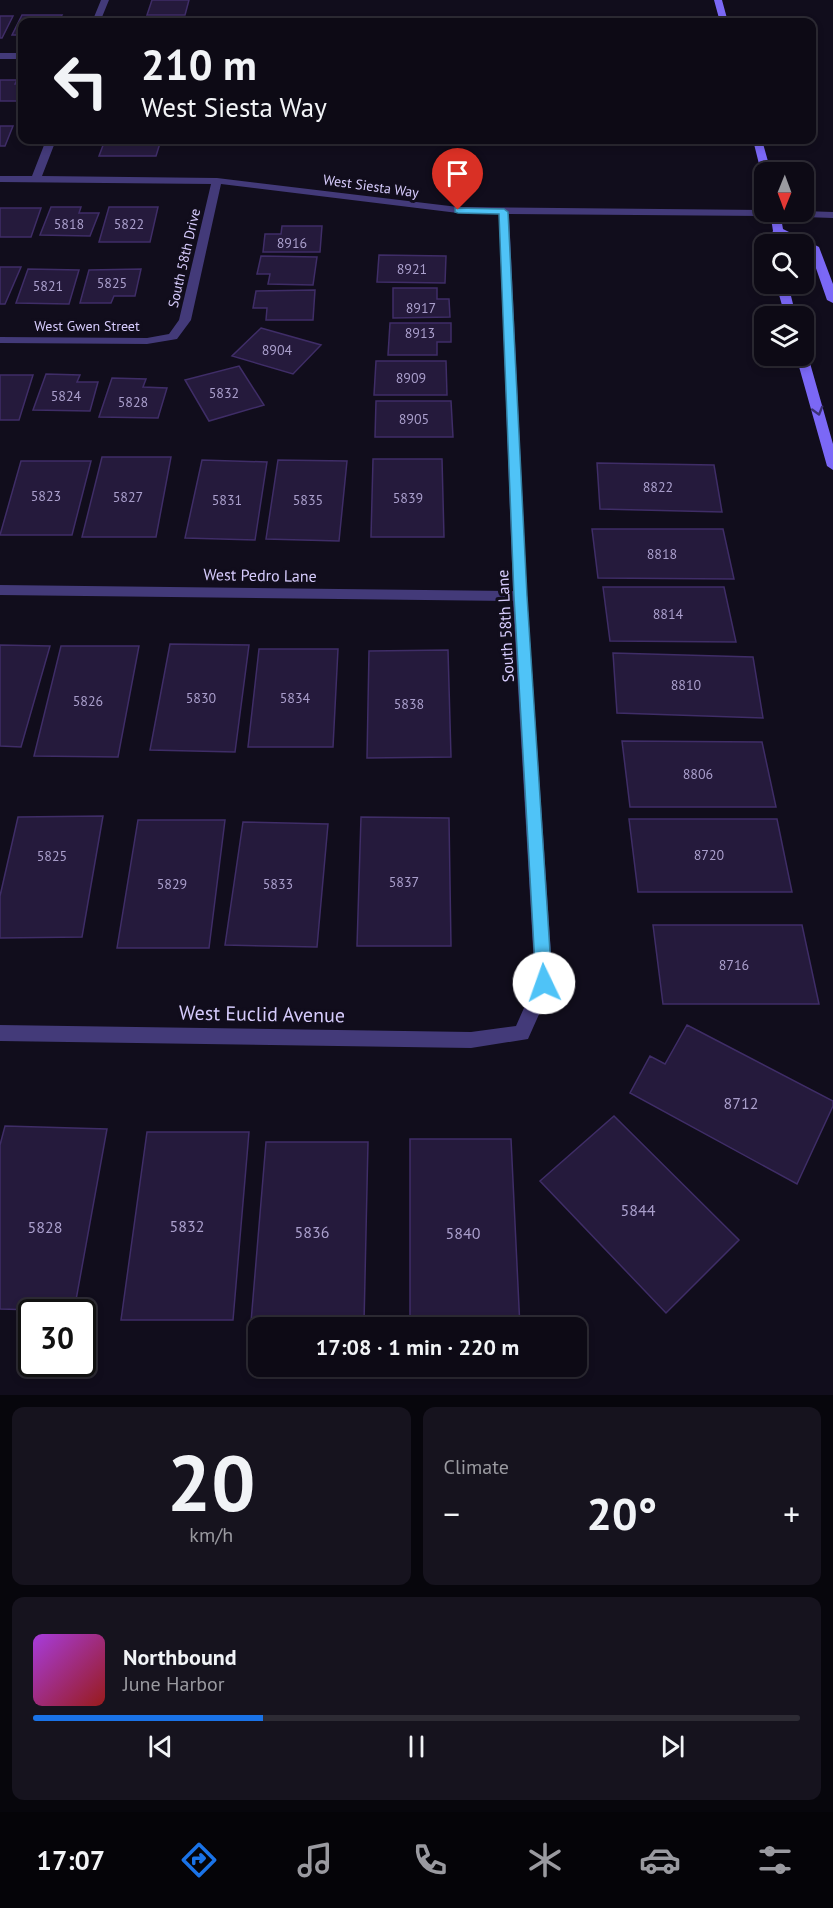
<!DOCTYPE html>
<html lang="en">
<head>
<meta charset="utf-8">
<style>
	body { margin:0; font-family:"PT Sans",sans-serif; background:#16131e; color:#f1f3f6; height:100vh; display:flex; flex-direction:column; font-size:22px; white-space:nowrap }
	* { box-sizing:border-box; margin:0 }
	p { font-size:20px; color:#9a9aa0 }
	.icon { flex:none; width:33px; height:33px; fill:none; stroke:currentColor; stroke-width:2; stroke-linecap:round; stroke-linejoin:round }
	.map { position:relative; height:1395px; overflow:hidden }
	.sheet { display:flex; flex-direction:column; gap:12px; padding:12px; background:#07060c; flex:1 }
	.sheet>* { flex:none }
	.guide { position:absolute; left:18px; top:18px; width:798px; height:126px; border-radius:12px; box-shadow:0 3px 9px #0003,0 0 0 2px #2d2b34; background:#0d0a15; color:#f1f3f6; overflow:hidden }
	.needle { width:39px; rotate:181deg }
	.fabs { position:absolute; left:754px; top:162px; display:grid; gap:12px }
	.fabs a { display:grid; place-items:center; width:60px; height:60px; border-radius:12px; background:#0d0a15; box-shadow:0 3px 9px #0003,0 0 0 2px #2d2b34; font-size:30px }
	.speed { position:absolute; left:18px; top:1299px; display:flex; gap:12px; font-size:30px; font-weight:700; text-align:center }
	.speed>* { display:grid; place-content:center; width:78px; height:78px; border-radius:50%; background:#0d0a15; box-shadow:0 3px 9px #0003,0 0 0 2px #2d2b34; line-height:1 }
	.speed .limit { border:3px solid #111; border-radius:9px; background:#fff; color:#111 }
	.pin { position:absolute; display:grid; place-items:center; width:51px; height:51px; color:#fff; margin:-62px -26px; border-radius:50% 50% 50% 0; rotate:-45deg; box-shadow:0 0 6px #0007 }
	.pin .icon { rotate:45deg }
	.me { position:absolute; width:66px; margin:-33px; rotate:357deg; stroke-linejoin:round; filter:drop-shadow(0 0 4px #0008) }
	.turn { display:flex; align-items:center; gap:21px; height:126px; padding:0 24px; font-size:27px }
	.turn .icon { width:78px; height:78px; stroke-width:2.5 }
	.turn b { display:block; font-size:42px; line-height:51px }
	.big { font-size:45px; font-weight:700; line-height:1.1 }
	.sheet .tile { flex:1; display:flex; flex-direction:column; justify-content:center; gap:9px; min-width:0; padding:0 21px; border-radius:12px; background:#16131e }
	.sheet .dial { align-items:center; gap:0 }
	.dial b { font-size:78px; line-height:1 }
	.song { display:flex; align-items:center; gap:18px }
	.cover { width:72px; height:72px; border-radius:9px; background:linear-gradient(135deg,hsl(280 70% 55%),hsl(0 70% 35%)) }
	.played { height:6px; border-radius:3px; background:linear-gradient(90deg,#1a73e8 30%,#2d2b34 30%) }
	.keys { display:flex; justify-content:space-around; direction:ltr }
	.heat { display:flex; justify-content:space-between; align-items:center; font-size:33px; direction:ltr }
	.sheet .tiles { flex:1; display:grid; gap:12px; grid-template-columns:1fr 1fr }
	.tile:last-child { grid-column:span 2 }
	.trip { position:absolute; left:248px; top:1317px; width:339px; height:60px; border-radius:12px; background:#0d0a15; box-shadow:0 3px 9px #0003,0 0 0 2px #2d2b34; font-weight:700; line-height:60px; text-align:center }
	.menu { display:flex; height:96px; justify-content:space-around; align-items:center; background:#050408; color:#9a9aa0 }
	.menu .icon { width:42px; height:42px }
	.menu .current { color:#1a73e8 }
	.menu b { font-size:27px; color:#f1f3f6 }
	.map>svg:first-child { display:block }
	.building { fill:#251a3c; stroke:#3f2d67; stroke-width:1.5 }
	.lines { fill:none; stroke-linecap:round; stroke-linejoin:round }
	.service { fill:#433a79; fill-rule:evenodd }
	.minor { fill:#433a79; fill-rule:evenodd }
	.secondary { fill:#7b68f6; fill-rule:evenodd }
	.oneway { stroke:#3b3173 }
	.route { fill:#4fc3f7; stroke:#337fa1; stroke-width:1.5 }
	.labels { text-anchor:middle; stroke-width:6; stroke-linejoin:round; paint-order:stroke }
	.far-street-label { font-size:14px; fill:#d6cbfc; stroke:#110d1c }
	.number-label { font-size:14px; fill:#aa9fcc }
	.street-label { font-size:16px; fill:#d6cbfc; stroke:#110d1c }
	.near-number-label { font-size:16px; fill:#aa9fcc }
	.near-street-label { font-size:20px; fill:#d6cbfc; stroke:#110d1c }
</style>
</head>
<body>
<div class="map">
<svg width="833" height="1395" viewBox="0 0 833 1395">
	<rect width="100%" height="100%" fill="#110d1c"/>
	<path class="building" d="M152,0H189L185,15H147Z
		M22,15H62L58,22H22V35H12Z
		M0,16H13L2,38H0Z
		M148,20H187L186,22H147Z
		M0,80H17L15,84H22V101H0Z
		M0,126H13L5,146H0Z
		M105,140H161L156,156H99Z
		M51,207H81L79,213H99L90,236L40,235Z
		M109,207H158L150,242H99Z
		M0,208H41L31,237H0Z
		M282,226H322L320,252H263L265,234H281Z
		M379,255L446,256L445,283L377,282Z
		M261,256L317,257L313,285L268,284L270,274H257Z
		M0,267H21L5,304H0Z
		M28,269L79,270L69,304L16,303Z
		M141,269L135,296H114L111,303H80L89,270Z
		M393,288H437V299H449L450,317L393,318Z
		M315,290L313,320H266L267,308H253L256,291Z
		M390,323H451V342H437V355H388Z
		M261,328L321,345L293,374L232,356Z
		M376,361H446L447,395H374Z
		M239,366L264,405L209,421L185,380Z
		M46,374L80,375L77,382H98L90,411L33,410Z
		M0,375H33L19,420H0Z
		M112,378L146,379L143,387L167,388L158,418L99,417Z
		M376,401H451L453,437H375Z
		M102,457H171L156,537H82Z
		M373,459H442L444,537H371Z
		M202,460L267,462L255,540L185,538Z
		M278,460L347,461L339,541L266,539Z
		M21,461H91L72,535H0Z
		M597,463L714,465L722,512L600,509Z
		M592,529H723L734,579L598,578Z
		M603,587H724L736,642L610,641Z
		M170,644L249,645L235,752L150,750Z
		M0,645L50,646L21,747L0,746Z
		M61,646H139L118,757L34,756Z
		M259,649H338L333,747H248Z
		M448,650L451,757L367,758L369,651Z
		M613,653L753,657L763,718L617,713Z
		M622,741L762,742L776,807H630Z
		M103,816L82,937L0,938V896L18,817Z
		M361,817L449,818L451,946H357Z
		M629,819H777L792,892H638Z
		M138,820H225L209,948H117Z
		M243,822L328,824L317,947L225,945Z
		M653,925H802L819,1004H663Z
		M687,1025L833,1101V1106L797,1184L630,1093L650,1056L665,1064Z
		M614,1116L739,1240L666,1313L540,1181Z
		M5,1126L107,1129L74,1311L0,1309V1145Z
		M147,1132H249L233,1320H121Z
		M410,1139H511L520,1328H410Z
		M266,1142H368L364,1323L251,1322Z"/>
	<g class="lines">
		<path class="service" d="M804,211L833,212V218L775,216L770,213Z"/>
		<path class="minor" d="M101,0H109L100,22H92Z
			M0,53H22V59H0Z
			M46,140H56L42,176L217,178L458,207L765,210L780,213L775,216L509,214L527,596L553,983L528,1039L471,1048L0,1041V1025L471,1032L516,1026L535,983L513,601L0,595V585L513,591L499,213H458L221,184L191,320L177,339L147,344L0,343V337L147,338L169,334L179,320L211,184L0,182V176H32Z"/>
		<path class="secondary" d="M714,0H722L728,22H720Z
			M753,140H762L771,172H765V175L761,172Z
			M770,212H780L783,229L819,247L833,284V303L827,300L810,251L804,248V244H797L780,236L776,244H766L773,231Z
			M776,284H788L796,316H785Z
			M804,353L808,356L833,444V470L827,466L796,356H804Z"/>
	</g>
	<defs><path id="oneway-chevron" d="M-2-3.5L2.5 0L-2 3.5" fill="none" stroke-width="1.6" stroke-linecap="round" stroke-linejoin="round" transform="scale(1.5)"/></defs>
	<use class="oneway" href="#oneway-chevron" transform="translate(818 411) rotate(74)"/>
	<path class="route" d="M455,208L504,209L508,212L527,596L552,983L550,988L544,990L539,988L536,983L514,596L499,214L458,213L455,212Z"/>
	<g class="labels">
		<g class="far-street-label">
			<text transform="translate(371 186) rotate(8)" y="5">West Siesta Way</text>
			<text transform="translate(184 258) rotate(-77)" y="5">South 58th Drive</text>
			<text x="87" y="331">West Gwen Street</text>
		</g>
		<g class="number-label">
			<text x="69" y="229">5818</text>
			<text x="129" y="229">5822</text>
			<text x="292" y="248">8916</text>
			<text x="412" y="274">8921</text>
			<text x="112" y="288">5825</text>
			<text x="48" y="291">5821</text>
			<text x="421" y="313">8917</text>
			<text x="420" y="338">8913</text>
			<text x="277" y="355">8904</text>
			<text x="411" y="383">8909</text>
			<text x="224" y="398">5832</text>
			<text x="66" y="401">5824</text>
			<text x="133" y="407">5828</text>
			<text x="414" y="424">8905</text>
			<text x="658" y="492">8822</text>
			<text x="46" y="501">5823</text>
			<text x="128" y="502">5827</text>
			<text x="408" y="503">5839</text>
			<text x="227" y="505">5831</text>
			<text x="308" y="505">5835</text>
			<text x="662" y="559">8818</text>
			<text x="668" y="619">8814</text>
			<text x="686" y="690">8810</text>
			<text x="201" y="703">5830</text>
			<text x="295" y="703">5834</text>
			<text x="88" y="706">5826</text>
			<text x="409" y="709">5838</text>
			<text x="698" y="779">8806</text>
			<text x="709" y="860">8720</text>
			<text x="52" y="861">5825</text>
			<text x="404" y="887">5837</text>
			<text x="172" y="889">5829</text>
			<text x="278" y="889">5833</text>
			<text x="734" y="970">8716</text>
		</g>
		<g class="street-label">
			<text transform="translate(260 575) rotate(1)" y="6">West Pedro Lane</text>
			<text transform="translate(505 626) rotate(-93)" y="6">South 58th Lane</text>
		</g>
		<g class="near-number-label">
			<text x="741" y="1109">8712</text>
			<text x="638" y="1216">5844</text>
			<text x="187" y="1232">5832</text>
			<text x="45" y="1233">5828</text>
			<text x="312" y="1238">5836</text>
			<text x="463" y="1239">5840</text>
		</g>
		<g class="near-street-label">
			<text transform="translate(262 1014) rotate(1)" y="7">West Euclid Avenue</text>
		</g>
	</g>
</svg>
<div class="fabs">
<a><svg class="needle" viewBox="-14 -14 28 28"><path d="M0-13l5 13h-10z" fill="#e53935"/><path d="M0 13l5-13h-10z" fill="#9a9aa0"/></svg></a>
<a><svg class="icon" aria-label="search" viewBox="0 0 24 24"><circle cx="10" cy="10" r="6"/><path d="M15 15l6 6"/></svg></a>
<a><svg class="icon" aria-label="layers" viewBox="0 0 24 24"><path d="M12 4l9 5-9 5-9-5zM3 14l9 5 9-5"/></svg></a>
</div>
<div class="speed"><div class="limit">30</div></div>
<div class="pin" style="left:458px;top:210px;background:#d93025"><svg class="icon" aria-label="arrive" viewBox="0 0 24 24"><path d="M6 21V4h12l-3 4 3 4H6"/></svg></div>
<svg class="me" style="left:544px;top:983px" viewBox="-20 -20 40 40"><circle r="19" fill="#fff"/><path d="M0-13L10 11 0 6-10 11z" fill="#4fc3f7"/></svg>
<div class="trip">17:08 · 1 min · 220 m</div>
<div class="guide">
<div class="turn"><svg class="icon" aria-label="left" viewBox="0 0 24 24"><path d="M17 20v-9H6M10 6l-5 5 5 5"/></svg><div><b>210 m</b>West Siesta Way</div></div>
</div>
</div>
<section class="sheet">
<div class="tiles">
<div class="tile dial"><b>20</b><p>km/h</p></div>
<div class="tile"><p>Climate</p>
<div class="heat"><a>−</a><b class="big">20°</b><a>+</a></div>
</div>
<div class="tile">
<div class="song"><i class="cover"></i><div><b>Northbound</b><p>June Harbor</p></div></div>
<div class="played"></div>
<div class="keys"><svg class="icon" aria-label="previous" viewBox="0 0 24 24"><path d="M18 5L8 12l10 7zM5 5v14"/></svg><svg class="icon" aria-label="pause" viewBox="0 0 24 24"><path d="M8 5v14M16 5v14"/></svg><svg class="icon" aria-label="next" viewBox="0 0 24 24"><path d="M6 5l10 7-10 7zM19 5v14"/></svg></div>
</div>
</div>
</section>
<nav class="menu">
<b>17:07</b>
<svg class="icon current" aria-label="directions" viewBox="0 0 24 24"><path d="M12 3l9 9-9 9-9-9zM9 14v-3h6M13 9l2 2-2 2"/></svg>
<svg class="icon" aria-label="music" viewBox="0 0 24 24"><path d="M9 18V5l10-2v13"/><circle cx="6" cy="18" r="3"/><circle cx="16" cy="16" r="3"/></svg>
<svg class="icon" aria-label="phone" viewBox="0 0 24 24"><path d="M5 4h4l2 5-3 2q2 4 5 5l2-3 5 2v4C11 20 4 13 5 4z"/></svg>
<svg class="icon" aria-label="climate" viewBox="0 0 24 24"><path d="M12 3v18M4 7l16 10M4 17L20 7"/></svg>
<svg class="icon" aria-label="car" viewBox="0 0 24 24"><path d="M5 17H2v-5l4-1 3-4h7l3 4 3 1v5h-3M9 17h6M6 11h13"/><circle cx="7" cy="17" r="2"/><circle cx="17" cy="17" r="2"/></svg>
<svg class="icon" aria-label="filters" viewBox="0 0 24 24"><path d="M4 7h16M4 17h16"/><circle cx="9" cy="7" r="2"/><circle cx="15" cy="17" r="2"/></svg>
</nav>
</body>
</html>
